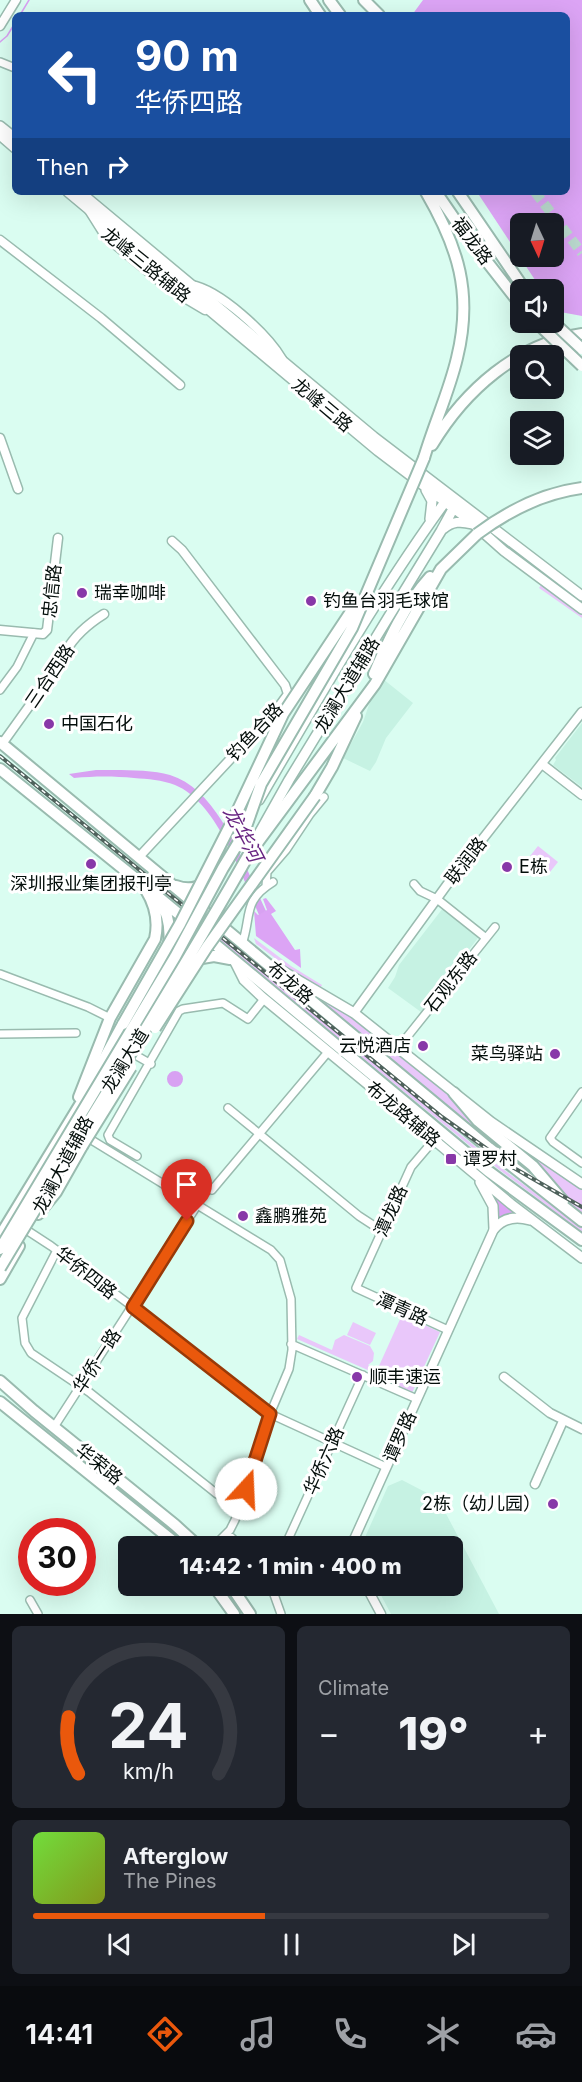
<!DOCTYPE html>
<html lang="en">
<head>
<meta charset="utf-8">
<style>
	body { margin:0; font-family:Inter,"Noto Sans SC",sans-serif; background:#242831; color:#f1f3f6; height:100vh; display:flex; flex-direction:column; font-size:22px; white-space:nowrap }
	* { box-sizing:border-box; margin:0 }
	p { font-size:20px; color:#9ea1a6 }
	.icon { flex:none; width:33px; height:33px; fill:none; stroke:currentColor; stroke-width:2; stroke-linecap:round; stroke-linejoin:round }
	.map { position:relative; height:1614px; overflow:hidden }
	.details { display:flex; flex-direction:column; gap:12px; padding:12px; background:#0d0f14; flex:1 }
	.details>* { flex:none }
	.top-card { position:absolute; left:12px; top:12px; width:558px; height:183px; border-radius:9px; box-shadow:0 6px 24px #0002; background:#1a4fa0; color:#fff; overflow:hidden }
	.needle { width:39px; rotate:176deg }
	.controls { position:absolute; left:510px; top:213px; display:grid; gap:12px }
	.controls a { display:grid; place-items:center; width:54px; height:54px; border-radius:9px; background:#171b24; box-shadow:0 6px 24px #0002; font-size:30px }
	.speed { position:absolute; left:18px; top:1518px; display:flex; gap:12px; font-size:30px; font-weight:700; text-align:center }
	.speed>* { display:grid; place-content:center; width:78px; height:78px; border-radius:50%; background:#171b24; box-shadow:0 6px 24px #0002; line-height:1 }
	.speed .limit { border:9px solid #d22; background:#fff; color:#111 }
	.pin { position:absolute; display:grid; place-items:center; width:51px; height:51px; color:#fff; margin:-62px -26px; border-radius:50% 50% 50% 0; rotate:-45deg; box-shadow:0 0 6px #0007 }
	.pin .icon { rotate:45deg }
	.me { position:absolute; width:66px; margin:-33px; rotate:20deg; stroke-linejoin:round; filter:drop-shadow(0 0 4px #0008) }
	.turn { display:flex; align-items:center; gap:21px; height:126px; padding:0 24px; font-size:27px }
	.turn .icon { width:78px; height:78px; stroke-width:2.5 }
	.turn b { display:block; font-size:42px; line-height:51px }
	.then { display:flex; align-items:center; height:57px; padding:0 24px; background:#0003; gap:12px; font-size:22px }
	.big { font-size:45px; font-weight:800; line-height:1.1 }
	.details .tile { flex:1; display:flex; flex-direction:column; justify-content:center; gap:9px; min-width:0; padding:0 21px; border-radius:9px; background:#242831 }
	.details .dial { align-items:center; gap:0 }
	.dial svg { height:156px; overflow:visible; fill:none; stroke:#363941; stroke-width:7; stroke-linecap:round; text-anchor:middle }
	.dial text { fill:#f1f3f6; stroke:none }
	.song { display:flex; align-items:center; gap:18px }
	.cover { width:72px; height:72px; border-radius:9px; background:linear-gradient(135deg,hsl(100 70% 55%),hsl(70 70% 35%)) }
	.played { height:6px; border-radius:3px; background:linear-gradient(90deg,#ea580c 45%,#363941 45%) }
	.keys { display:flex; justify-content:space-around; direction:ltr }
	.heat { display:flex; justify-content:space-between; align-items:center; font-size:33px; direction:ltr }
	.details .tiles { flex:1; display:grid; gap:12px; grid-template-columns:1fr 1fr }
	.tile:last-child { grid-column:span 2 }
	.trip { position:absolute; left:118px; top:1536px; width:345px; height:60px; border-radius:9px; background:#171b24; box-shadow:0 6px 24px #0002; font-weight:800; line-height:60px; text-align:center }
	.menu { display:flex; height:96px; justify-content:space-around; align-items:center; background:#090b0e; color:#9ea1a6 }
	.menu .icon { width:42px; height:42px }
	.menu .on { color:#ea580c }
	.menu b { font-size:27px; color:#f1f3f6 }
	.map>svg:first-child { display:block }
	.built { fill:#c6f2e3 }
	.green { fill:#e9c7fa }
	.forest { fill:#dca4f5; fill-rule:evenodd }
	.water { fill:#d8a1f2 }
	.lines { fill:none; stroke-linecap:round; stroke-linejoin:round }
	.stream { stroke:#d8a1f2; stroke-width:1.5 }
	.trunk-tunnel { stroke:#bad9ce; stroke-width:10; stroke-dasharray:10 5; stroke-linecap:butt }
	.minor-casing { stroke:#99bbaf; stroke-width:10 }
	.tertiary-casing { stroke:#99bbaf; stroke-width:11 }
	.secondary-casing { stroke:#99bbaf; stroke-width:12 }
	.primary-casing { stroke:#99bbaf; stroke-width:14 }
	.trunk-casing { stroke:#99bbaf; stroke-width:14 }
	.minor { stroke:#fff; stroke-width:7 }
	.tertiary { stroke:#fff; stroke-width:8 }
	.secondary { stroke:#fff; stroke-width:9 }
	.primary { stroke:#fff; stroke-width:10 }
	.trunk { stroke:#fff; stroke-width:10 }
	.rail-casing { stroke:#4f625c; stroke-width:4 }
	.rail { stroke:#fff; stroke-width:1.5; stroke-dasharray:4.5; stroke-linecap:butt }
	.trunk-bridge-casing { stroke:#99bbaf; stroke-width:14; stroke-linecap:butt }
	.trunk-bridge { stroke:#fff; stroke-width:10 }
	.route-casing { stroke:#983908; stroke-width:15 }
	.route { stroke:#ea580c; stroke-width:10 }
	.poi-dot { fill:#8838a8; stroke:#fff; stroke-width:2 }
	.labels { text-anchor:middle; stroke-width:6; stroke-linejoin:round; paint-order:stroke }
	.street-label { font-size:18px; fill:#040e0b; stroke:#fff }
	.poi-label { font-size:18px; fill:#040e0b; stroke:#fff; text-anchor:start }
	.water-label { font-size:20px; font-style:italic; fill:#682582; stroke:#fff }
</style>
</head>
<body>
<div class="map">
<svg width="582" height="1614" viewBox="0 0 582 1614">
	<rect width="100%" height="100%" fill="#dafdf1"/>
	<path class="built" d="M383,679L413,703L386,738L376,762L370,771L343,758L363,722L371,699Z
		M582,723V787L553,765L556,760L555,758Z
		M443,908L478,936V938L421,1012L388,988L395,977L399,965Z
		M402,1480L427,1493L444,1510L499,1614H391L376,1586H453V1546H366V1535L388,1486Z"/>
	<path class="green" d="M541,585L582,615V618L539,588Z
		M538,846L558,862L550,872L530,856Z
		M217,935L499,1166L582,1228V1232L497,1168L215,937Z
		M254,938L291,966L322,985L320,989L292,971L259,946L256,944Z
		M303,986L364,1024L444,1089L519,1157L552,1191Z
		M483,1120L582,1187V1213L566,1200Z
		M402,1315L440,1332L412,1393L374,1377Z
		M353,1322L376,1333L370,1345L347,1335Z
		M299,1335L332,1350L335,1340L344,1335L370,1346L374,1353L373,1361L368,1365L372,1368L370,1371L297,1339Z"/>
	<path class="forest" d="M423,0H582V316L555,311L554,309V290L541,289L477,192H567V15H412ZM520,224H554V256H520Z
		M266,898L276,911L271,914L295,950L300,949L301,968L256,936L254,911L258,915L267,910L263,899Z
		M493,1194L521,1216L498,1222V1212Z"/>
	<path class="water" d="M96,770C118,770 149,769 170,775C220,790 245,868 266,911L259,915C242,876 217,802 175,785C162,780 148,779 134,778C114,776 95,776 74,778L69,774Z
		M167 1079a8 8 0 1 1 16 0a8 8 0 1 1-16 0Z"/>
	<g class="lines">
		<path class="stream" d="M20,15L29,0
			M0,42L7,36L15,23"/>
		<path class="trunk-tunnel" d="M535,192L582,253"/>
		<g class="minor-casing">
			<path id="minor" d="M0,62L15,68
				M0,690L17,667L34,633
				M414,884L420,891L437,899L486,938
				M266,886L267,872L286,850L310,814L324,797
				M242,944C252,916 242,901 273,882
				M0,974L88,1007L110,1018
				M0,1034L76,1033
				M407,1037L495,927
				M130,1052L151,1064
				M582,1092L550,1138L553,1142L582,1163
				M228,1108L359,1216L382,1231
				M85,1136L271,1250L280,1260L291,1299L292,1350L289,1369L270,1414L235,1520L230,1530L214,1546
				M434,1140L411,1167L356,1288L448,1330
				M137,1156L110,1140L108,1135L179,1011L183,1009L223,1003L248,1019L264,999
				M212,1190L328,1052
				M28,1231L51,1246L133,1307L266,1412L386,1467
				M57,1250L22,1318L25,1343L31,1353L89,1392L217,1494L240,1506
				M291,1344L417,1399
				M54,1427L198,1204
				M227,1533L240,1546
				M285,1546L363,1375
				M336,1546L351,1545
				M271,1586L281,1614
				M30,1600L38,1614"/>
		</g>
		<g class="tertiary-casing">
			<path id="tertiary" d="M0,26L16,0
				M89,210L106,237L168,288L205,310
				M0,240L101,318L180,385
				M191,285C220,290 267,334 282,359
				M0,438L18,489
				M0,630L43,634L47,630L58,538
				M2,744L40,691C52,682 58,665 66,651C75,635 88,624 104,614
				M542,764L582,795
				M139,857L277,709L288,694L285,685L182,550L172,541
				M354,1013L449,882L582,712
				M504,1377L550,1413L582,1429
				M535,1484L563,1421
				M351,1546L494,1229
				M366,1586L381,1614"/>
		</g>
		<g class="secondary-casing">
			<path id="secondary" d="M0,126L15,138
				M0,135L15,148
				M68,192L378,451L468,519L504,551L582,609
				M80,192L374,437L582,596
				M426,490L432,501L430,519
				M443,529C452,521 461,521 472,524
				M259,800C318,699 376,597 445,502L448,501
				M257,837L289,780L441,531L453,509V504
				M234,960L244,980L262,997L421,1128
				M279,969L354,1013L491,1122L582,1184
				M433,1139L511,1204L582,1258
				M480,1182L493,1206L494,1229
				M494,1229C503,1218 516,1216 530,1220"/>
		</g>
		<g class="primary-casing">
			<path id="primary" d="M0,742L489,1148L582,1221
				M0,769L157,896L488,1171L582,1240
				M176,886C192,892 203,886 214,875
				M160,901C173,921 171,947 164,968
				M196,959L214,956L230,959
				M454,1093L478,1121L533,1166L563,1201
				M79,1097L110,1018L155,939C159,921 156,906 146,890
				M415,1116L437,1142
				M0,1236L89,1090
				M0,1279L19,1246
				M0,1381L34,1411L175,1525L198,1546
				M0,1402L179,1546
				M214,1586L234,1614
				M231,1586L250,1614"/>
		</g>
		<g class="trunk-casing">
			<path id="trunk" d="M310,0L320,15
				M329,0L340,15
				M364,0L379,15
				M436,192L460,227L520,304
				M458,192L525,290
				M432,445C465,390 517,344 582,334
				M424,458C434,424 449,392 457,358C473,293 458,247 426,192
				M374,674C389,639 404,606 430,577
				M315,796L332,767L356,716
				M249,854L375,684L441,569L477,534
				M84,1096L123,1024
				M38,1214L56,1192L82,1146"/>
		</g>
		<use href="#minor" class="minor"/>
		<use href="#tertiary" class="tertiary"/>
		<use href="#secondary" class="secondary"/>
		<use href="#primary" class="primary"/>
		<use href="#trunk" class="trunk"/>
		<g class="rail-casing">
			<path id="rail" d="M0,756L442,1117L514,1168L582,1207"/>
		</g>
		<use href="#rail" class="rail"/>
		<g class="trunk-bridge-casing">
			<path id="trunk-bridge" d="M536,322L582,366
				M553,322L582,349
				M477,534C508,511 543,493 582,488
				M123,1024L180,924L236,814L283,714L356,604
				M155,1028L207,947L315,796
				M82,1146L131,1067
				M0,1249L175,957L223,868L243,835L261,784L352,628L424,458
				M0,1268C82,1130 170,994 249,854"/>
		</g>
		<use href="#trunk-bridge" class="trunk-bridge"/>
	</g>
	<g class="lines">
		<g class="route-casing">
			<path id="route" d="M187,1221L133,1307L270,1414L246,1489"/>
		</g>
		<use href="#route" class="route"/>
	</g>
	<g class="poi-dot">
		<circle cx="82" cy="593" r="6"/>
		<circle cx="311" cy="601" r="6"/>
		<circle cx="49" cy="724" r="6"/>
		<circle cx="91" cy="864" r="6"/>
		<circle cx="507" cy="867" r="6"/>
		<circle cx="423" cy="1046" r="6"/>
		<circle cx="555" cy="1054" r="6"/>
		<rect x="445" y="1153" width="12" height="12" rx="3"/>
		<circle cx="243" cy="1216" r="6"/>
		<circle cx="357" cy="1377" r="6"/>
		<circle cx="553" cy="1504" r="6"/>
	</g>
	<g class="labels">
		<g class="street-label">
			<text transform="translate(472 241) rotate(53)" y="6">福龙路</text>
			<text transform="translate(146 265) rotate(39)" y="6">龙峰三路辅路</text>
			<text transform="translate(322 405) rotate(40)" y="6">龙峰三路</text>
			<text transform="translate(52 591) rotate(-84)" y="6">忠信路</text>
			<text transform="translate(50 676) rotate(-56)" y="6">三合西路</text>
			<text transform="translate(347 685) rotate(-59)" y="6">龙澜大道辅路</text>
			<text transform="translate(255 732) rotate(-47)" y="6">钓鱼合路</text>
			<text transform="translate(466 861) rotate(-52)" y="6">联润路</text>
			<text transform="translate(451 982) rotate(-52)" y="6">石观东路</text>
			<text transform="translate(290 983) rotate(41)" y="6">布龙路</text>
			<text transform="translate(125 1061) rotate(-58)" y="6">龙澜大道</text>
			<text transform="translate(403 1114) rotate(40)" y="6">布龙路辅路</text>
			<text transform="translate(63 1165) rotate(-62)" y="6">龙澜大道辅路</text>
			<text transform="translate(391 1211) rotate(-66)" y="6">潭龙路</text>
			<text transform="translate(86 1273) rotate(38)" y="6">华侨四路</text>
			<text transform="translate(402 1309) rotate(24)" y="6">潭青路</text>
			<text transform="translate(97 1361) rotate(-57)" y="6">华侨一路</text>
			<text transform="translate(400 1437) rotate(-66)" y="6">谭罗路</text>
			<text transform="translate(324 1461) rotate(-66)" y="6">华侨六路</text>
			<text transform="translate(99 1464) rotate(39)" y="6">华荣路</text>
		</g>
		<g class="poi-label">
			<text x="94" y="599">瑞幸咖啡</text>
			<text x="323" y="607">钓鱼台羽毛球馆</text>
			<text x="61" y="730">中国石化</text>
			<text x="519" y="873">E栋</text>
			<text x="91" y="890" text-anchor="middle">深圳报业集团报刊亭</text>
			<text x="411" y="1052" text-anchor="end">云悦酒店</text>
			<text x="543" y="1060" text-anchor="end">菜鸟驿站</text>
			<text x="463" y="1165">谭罗村</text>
			<text x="255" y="1222">鑫鹏雅苑</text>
			<text x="369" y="1383">顺丰速运</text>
			<text x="541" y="1510" text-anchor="end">2栋（幼儿园）</text>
		</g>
		<g class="water-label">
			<text transform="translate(243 834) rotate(62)" y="7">龙华河</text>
		</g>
	</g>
</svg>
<div class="controls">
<a><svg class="needle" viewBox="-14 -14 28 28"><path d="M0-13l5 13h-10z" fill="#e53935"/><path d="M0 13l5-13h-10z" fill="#9ea1a6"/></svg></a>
<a><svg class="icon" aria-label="sound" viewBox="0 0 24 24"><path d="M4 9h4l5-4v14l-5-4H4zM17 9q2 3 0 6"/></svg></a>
<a><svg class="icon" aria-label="search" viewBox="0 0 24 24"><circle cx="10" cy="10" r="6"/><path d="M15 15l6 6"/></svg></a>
<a><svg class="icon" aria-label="layers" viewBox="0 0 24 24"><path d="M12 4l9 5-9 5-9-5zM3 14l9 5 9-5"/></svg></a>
</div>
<div class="speed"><div class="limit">30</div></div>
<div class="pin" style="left:187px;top:1221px;background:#d93025"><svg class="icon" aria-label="arrive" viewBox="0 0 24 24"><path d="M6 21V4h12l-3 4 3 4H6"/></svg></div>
<svg class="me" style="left:246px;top:1489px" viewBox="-20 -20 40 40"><circle r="19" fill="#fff"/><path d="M0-13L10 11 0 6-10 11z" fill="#ea580c"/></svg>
<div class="trip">14:42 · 1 min · 400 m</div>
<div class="top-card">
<div class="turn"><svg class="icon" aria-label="left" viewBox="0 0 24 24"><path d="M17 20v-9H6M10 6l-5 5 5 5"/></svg><div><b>90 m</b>华侨四路</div></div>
<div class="then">Then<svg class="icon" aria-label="right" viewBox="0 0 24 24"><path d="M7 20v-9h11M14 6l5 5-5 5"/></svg></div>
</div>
</div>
<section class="details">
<div class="tiles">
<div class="tile dial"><svg viewBox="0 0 100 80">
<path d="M14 69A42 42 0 1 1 86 69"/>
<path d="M14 69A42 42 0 0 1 9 40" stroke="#ea580c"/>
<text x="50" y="56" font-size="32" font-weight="700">24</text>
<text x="50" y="72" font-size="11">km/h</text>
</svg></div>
<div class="tile"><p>Climate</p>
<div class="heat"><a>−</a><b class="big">19°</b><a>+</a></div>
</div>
<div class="tile">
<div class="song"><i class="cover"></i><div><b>Afterglow</b><p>The Pines</p></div></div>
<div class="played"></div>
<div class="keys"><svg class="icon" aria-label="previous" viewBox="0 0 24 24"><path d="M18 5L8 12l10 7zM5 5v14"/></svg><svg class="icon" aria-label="pause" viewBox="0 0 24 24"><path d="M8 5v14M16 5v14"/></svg><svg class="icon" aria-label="next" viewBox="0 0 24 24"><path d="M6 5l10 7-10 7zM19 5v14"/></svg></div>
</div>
</div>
</section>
<nav class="menu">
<b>14:41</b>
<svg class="icon on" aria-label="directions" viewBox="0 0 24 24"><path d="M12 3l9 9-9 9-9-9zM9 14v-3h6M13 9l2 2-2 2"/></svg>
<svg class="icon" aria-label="music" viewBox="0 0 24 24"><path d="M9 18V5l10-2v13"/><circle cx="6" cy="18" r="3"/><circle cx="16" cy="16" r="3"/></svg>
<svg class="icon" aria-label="phone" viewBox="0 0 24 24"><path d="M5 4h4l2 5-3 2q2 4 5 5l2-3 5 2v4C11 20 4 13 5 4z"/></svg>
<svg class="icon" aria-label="climate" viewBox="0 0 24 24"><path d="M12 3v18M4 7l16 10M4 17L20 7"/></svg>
<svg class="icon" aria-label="car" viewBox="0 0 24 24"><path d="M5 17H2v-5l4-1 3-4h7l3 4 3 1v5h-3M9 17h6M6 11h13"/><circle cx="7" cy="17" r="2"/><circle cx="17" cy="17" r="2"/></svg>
</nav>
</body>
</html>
